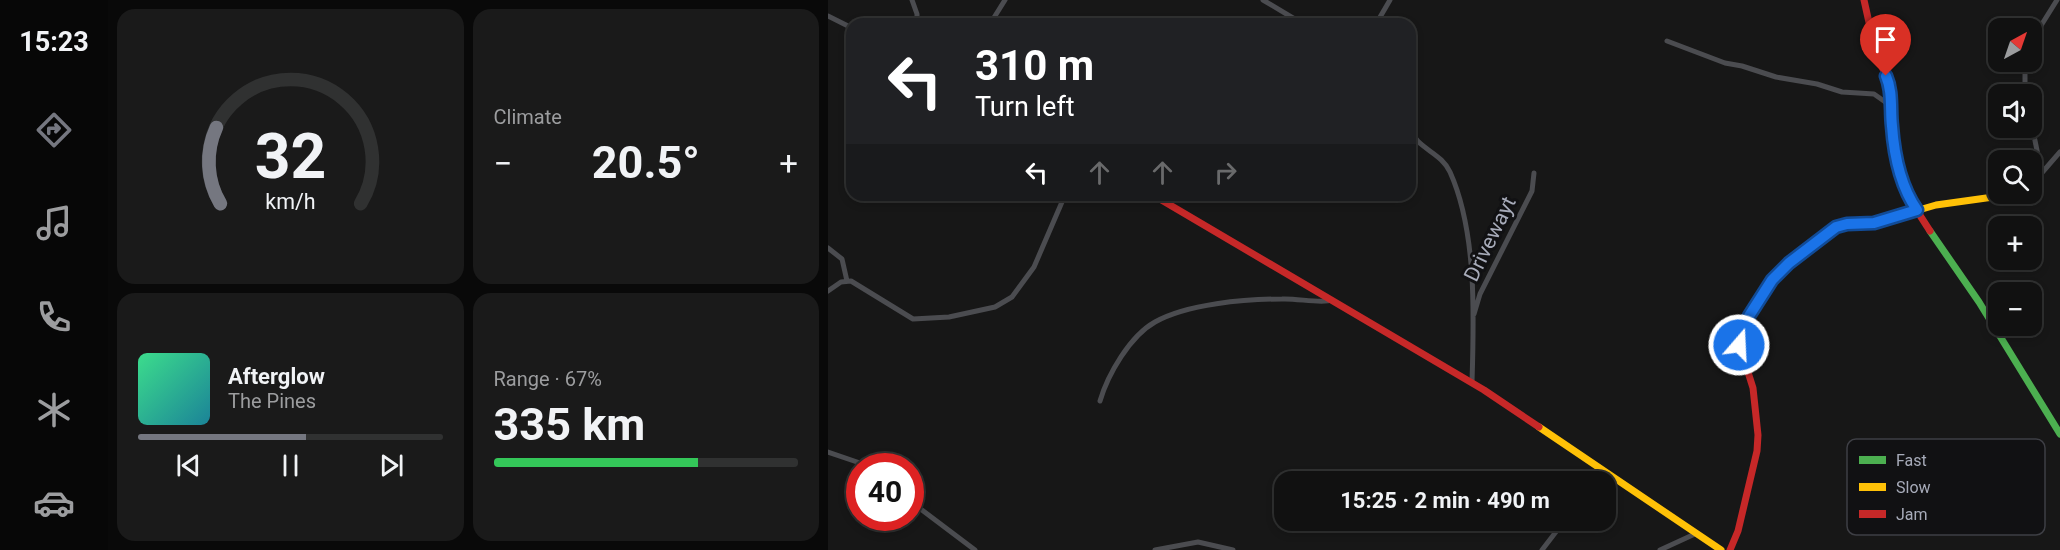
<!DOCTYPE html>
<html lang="en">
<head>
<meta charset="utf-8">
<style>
	body { margin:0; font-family:Roboto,sans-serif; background:#1a1a1a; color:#f1f3f6; height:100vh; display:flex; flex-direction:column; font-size:22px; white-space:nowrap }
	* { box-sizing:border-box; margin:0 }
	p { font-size:20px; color:#9c9d9f }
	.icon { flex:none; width:33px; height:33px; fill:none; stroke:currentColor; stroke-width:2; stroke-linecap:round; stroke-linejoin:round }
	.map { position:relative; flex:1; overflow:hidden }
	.side { display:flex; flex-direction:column; gap:9px; padding:9px; background:#090909; width:720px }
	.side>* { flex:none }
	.banner { position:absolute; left:18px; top:18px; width:570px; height:183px; border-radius:18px; box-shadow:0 3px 9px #0003,0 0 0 2px #303131; background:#202124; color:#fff; overflow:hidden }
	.needle { width:39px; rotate:40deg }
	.controls { position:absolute; left:1160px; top:18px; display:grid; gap:12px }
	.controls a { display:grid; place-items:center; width:54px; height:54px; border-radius:12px; background:#111; box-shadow:0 3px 9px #0003,0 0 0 2px #303131; font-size:30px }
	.speed { position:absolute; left:18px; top:453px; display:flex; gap:12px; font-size:30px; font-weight:700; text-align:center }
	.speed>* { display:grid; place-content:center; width:78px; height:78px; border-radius:50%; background:#111; box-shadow:0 3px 9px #0003,0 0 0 2px #303131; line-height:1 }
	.speed .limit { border:9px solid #d22; background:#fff; color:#111 }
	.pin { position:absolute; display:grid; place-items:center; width:51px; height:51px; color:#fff; margin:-62px -26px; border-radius:50% 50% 50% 0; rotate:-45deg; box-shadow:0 0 6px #0007 }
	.pin .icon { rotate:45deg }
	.me { position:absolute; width:66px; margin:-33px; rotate:19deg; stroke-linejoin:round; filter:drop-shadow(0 0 4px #0008) }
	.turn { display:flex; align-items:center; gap:21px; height:126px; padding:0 30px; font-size:27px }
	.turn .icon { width:78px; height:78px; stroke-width:2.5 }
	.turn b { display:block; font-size:42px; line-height:51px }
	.lanes { display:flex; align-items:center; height:57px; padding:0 30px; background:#0003; justify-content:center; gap:30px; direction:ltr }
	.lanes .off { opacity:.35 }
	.big { font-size:45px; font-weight:700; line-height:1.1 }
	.side .card { flex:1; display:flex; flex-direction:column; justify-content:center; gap:9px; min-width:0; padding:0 21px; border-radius:18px; background:#1a1a1a }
	.side .dial { align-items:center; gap:0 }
	.dial svg { height:156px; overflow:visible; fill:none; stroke:#303131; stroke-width:7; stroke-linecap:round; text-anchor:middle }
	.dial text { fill:#f1f3f6; stroke:none }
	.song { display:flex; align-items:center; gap:18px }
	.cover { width:72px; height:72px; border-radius:9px; background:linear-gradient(135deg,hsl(150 70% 55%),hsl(190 70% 35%)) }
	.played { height:6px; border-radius:3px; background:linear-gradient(90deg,#757780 55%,#303131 55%) }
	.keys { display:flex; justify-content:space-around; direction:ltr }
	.heat { display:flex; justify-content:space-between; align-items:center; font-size:33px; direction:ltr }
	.charge { height:9px; border-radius:4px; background:linear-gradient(90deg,#34c759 67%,#303131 0) }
	.side .tiles { flex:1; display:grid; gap:9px; grid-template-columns:repeat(2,1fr) }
	.trip { position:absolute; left:446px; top:471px; width:342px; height:60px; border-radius:18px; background:#111; box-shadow:0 3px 9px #0003,0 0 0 2px #303131; font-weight:700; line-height:60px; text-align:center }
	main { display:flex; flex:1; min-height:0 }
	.tab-bar { display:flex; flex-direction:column; width:108px; justify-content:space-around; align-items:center; background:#070707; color:#9c9d9f }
	.tab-bar .icon { width:42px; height:42px }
	.tab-bar .on { color:#757780 }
	.tab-bar b { font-size:27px; color:#f1f3f6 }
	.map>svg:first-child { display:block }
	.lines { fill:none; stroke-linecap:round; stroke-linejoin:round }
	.street { stroke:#4b4c50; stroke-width:5 }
	.fast { stroke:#4caf50; stroke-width:7 }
	.slow { stroke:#ffc107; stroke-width:7 }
	.jam { stroke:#c62828; stroke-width:7 }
	.route-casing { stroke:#114b97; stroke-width:15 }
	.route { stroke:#1a73e8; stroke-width:10 }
	.labels { text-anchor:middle; stroke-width:6; stroke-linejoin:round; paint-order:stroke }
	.street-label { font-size:21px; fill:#a7abb9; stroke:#111113 }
	.key { fill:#111113; stroke:#3e3f45; stroke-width:1.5 }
	.key-label { font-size:16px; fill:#a7abb9 }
</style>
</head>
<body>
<main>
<nav class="tab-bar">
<b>15:23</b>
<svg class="icon on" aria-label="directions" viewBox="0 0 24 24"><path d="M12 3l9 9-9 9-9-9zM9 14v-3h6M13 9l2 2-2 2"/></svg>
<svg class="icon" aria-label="music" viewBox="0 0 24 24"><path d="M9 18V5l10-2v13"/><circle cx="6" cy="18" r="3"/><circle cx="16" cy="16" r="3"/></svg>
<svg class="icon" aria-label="phone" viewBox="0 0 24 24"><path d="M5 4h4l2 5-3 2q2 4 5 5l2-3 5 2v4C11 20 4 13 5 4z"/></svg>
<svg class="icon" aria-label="climate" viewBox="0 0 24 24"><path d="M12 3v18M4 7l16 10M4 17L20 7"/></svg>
<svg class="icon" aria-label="car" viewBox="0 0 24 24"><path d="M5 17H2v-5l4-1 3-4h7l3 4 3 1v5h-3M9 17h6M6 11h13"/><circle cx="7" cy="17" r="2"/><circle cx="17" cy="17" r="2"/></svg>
</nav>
<section class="side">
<div class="tiles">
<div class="card dial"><svg viewBox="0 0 100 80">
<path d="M14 69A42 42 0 1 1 86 69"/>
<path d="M14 69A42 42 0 0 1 12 30" stroke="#757780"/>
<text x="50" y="56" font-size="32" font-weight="700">32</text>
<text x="50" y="72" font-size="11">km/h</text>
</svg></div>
<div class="card"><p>Climate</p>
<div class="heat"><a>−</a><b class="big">20.5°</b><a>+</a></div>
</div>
<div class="card">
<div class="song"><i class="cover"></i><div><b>Afterglow</b><p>The Pines</p></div></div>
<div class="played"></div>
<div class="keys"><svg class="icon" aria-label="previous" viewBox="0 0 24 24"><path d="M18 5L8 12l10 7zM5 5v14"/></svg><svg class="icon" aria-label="pause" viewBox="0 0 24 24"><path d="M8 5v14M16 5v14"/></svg><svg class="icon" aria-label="next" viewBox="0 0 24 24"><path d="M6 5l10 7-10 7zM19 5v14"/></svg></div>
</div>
<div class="card"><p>Range · 67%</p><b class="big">335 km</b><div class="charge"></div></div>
</div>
</section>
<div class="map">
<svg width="1232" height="550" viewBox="0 0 1232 550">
	<rect width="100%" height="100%" fill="#171717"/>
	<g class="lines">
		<path class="street" d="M84,0L89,14V24
			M435,0L475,24
			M0,16L24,28
			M162,24L177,0
			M548,24L562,0
			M839,41L897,63L914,66L948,77L989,84L1014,92L1046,94L1063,106
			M1203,46L1214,24L1229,0
			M1197,62V94
			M1203,121L1213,170L1210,179L1203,187
			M582,129C589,149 613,152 622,172C649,232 646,317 644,382
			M1212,175L1232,152
			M0,248L14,259L19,281
			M0,291L13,282L23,281L85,319L121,317L167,307L184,297L206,267L237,195
			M646,314L652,294L704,191L706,173
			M272,401C280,374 302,336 327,322C359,304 417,299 454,299C468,298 494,304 504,300
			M0,452L32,463L37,466
			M770,482L778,472
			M82,501L147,550
			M327,550L370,542L405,550
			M714,550L737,520
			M832,550L869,533"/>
		<path class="fast" d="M1102,231L1151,302L1232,434"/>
		<path class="slow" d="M1036,224L1046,223L1108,205L1187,194
			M711,427L893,550"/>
		<path class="jam" d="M1036,0L1046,45L1062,88L1064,126L1068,153L1084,203L1102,231
			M325,195L656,390L711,427
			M902,550L910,531L929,451L930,435L925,388L913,350L912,339L930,300L943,280L961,263L1012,225L1036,224"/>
	</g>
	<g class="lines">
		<g class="route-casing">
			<path id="route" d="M911,345L914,332L921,316L944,280L961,263L1008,227L1019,224L1046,223L1089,210C1073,187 1066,154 1064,126C1062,109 1065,92 1058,76"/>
		</g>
		<use href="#route" class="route"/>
	</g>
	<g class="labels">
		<g class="street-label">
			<text transform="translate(662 239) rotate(-64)" y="7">Drivewayt</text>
		</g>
	</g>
	<rect x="1019" y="439" width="198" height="96" rx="9" class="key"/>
	<rect x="1031" y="456" width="27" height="8" fill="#4caf50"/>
	<rect x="1031" y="483" width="27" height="8" fill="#ffc107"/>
	<rect x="1031" y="510" width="27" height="8" fill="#c62828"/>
	<g class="key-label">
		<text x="1068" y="466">Fast</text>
		<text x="1068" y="493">Slow</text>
		<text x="1068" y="520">Jam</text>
	</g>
</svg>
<div class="controls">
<a><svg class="needle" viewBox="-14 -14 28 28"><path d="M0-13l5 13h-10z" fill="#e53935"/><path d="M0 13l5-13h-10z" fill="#9c9d9f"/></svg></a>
<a><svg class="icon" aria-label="sound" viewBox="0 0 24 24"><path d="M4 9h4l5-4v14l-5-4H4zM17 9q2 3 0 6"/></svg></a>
<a><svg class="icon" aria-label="search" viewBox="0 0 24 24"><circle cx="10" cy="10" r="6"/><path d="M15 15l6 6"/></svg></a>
<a>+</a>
<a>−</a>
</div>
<div class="speed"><div class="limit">40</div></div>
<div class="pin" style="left:1058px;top:76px;background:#d93025"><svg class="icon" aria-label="arrive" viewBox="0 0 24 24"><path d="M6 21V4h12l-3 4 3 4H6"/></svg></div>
<svg class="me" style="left:911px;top:345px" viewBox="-20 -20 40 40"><circle r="17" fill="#1a73e8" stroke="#fff" stroke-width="3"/><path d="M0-11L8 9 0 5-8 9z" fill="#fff"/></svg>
<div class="trip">15:25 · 2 min · 490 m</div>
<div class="banner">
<div class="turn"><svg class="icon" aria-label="left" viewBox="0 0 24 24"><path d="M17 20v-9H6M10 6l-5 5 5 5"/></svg><div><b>310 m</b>Turn left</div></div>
<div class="lanes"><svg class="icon" aria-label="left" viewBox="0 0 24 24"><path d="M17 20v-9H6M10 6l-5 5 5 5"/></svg><svg class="icon off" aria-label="ahead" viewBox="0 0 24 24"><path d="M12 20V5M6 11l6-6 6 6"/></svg><svg class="icon off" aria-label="ahead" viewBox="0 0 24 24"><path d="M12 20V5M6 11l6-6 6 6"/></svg><svg class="icon off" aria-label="right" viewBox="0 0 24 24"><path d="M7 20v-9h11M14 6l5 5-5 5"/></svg></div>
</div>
</div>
</main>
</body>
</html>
